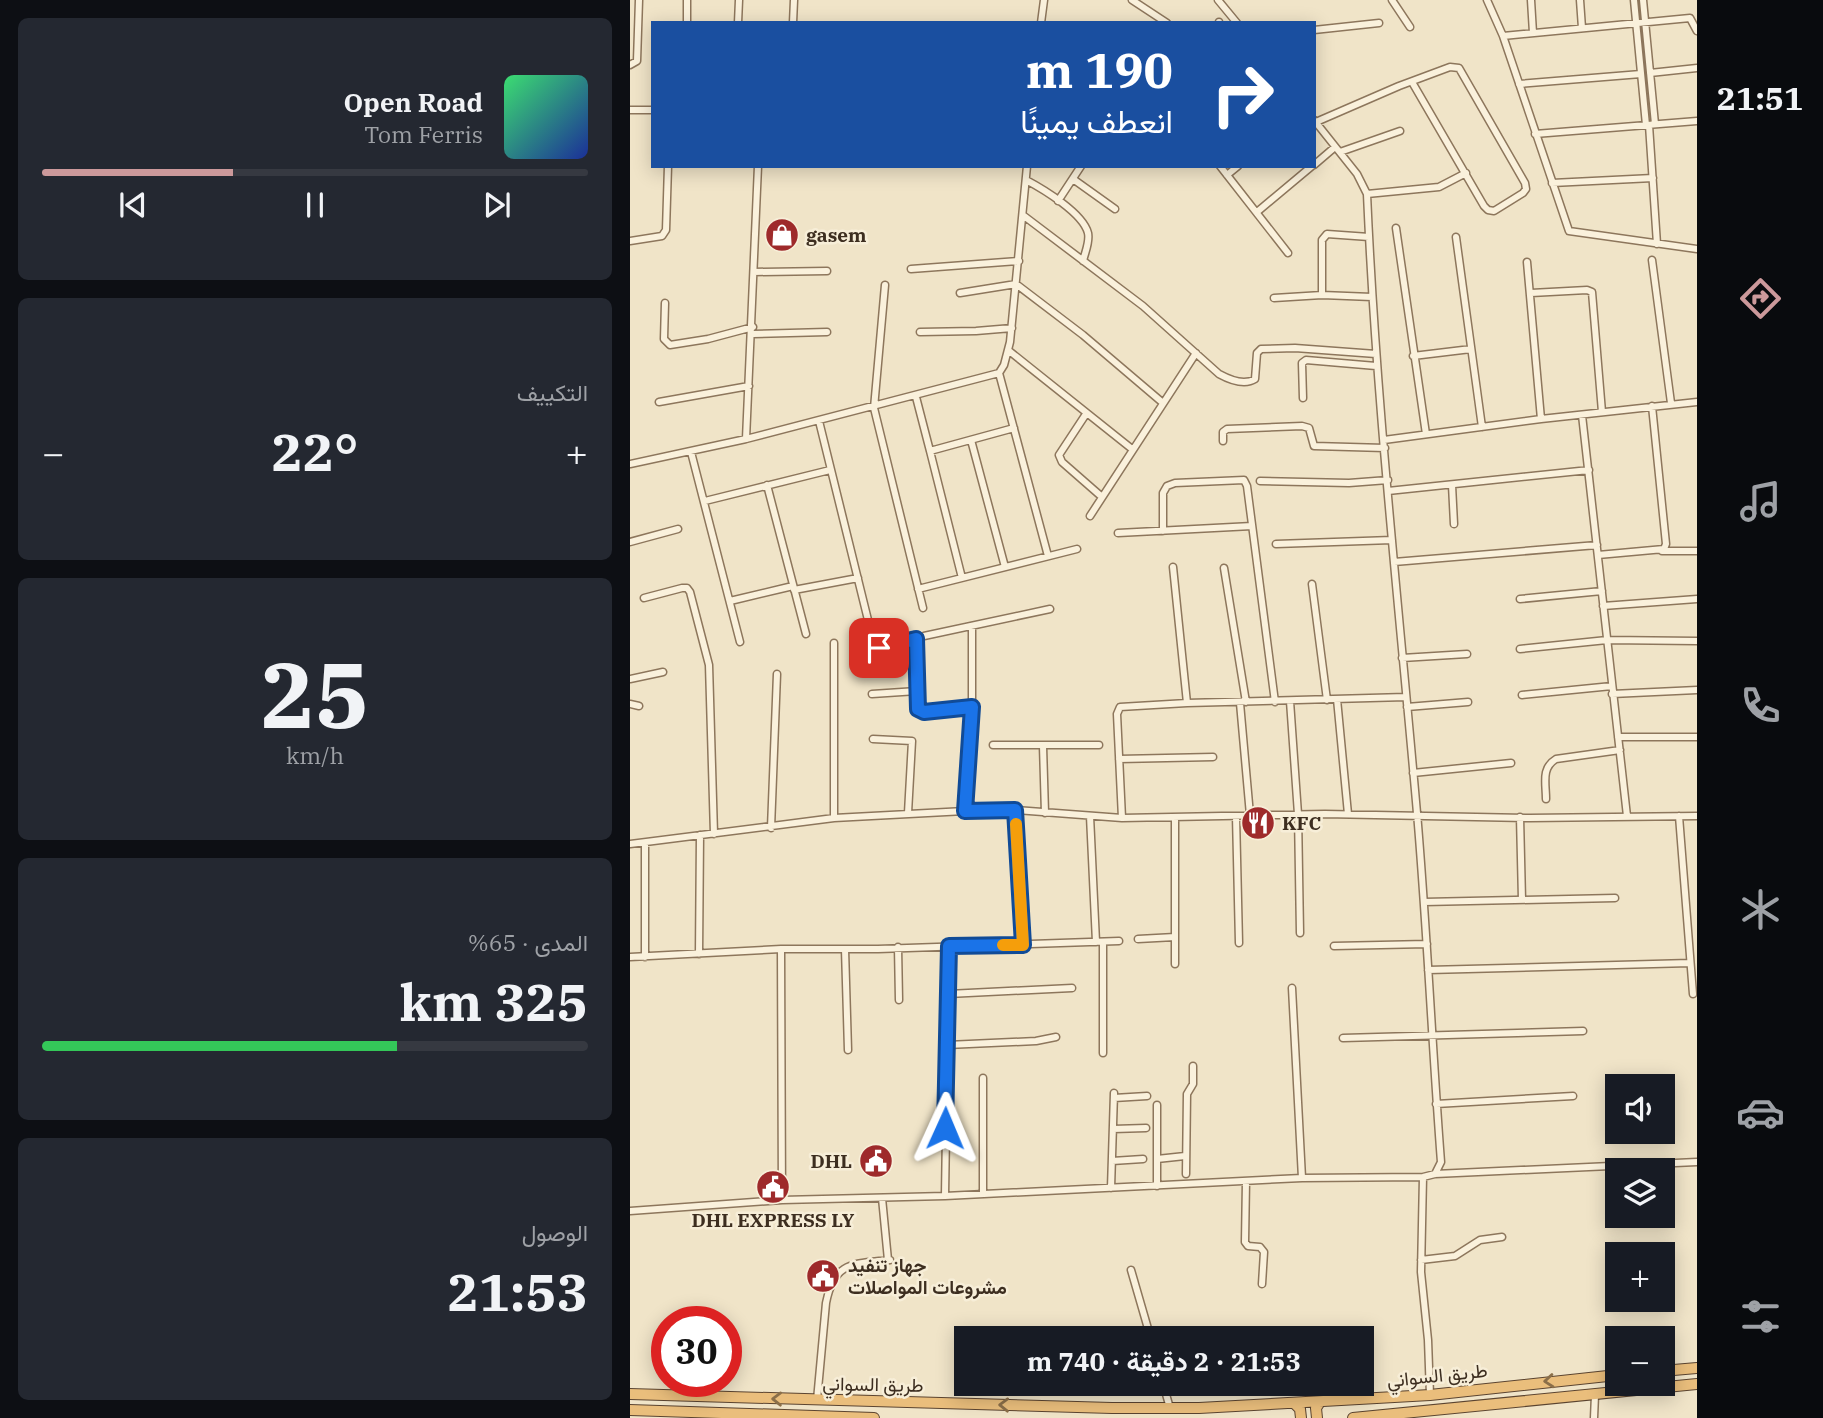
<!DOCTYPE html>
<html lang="ar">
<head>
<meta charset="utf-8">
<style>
	body { margin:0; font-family:"IBM Plex Serif",Vazirmatn,serif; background:#242831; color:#f1f3f6; direction:rtl; height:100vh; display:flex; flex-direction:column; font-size:26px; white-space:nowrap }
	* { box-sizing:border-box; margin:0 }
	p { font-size:23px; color:#9ea1a6 }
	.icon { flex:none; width:38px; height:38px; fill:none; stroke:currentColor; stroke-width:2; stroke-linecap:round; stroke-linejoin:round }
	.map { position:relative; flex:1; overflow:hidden; direction:ltr }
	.side { display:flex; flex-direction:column; gap:18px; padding:18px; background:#0d0f14; width:630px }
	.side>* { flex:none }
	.top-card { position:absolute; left:21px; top:21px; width:665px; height:147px; border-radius:0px; box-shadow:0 4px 18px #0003; direction:rtl; background:#1a4fa0; color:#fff; overflow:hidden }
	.fabs { position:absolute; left:975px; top:1074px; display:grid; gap:14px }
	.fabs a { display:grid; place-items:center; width:70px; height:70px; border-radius:0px; background:#171b24; box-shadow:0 4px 18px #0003; font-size:35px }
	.speed { position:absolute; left:21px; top:1306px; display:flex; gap:14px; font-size:35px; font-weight:700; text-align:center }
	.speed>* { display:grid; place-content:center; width:91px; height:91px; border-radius:50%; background:#171b24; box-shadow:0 4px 18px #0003; line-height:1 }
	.speed .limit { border:10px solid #d22; background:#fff; color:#111 }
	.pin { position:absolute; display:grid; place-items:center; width:60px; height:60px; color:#fff; margin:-30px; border-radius:14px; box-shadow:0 4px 10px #0006 }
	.me { position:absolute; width:77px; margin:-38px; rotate:1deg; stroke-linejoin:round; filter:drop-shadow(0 0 5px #0008) }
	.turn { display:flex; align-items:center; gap:24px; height:147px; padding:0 28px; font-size:32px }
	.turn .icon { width:91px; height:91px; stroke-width:2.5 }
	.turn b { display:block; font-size:49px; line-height:60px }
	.big { font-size:52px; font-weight:700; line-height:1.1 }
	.side .tile { flex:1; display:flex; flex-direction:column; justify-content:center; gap:10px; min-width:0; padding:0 24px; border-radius:10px; background:#242831 }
	.side .dial { align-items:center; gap:0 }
	.dial b { font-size:91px; line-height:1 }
	.song { display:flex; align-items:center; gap:21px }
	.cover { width:84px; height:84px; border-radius:10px; background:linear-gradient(135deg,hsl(140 70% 55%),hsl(230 70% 35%)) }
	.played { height:7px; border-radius:4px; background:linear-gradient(90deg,#cc999b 35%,#363941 35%) }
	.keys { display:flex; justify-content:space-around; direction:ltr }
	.heat { display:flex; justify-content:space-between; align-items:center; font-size:38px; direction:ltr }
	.charge { height:10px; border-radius:5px; background:linear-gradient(90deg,#34c759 65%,#363941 0) }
	.trip { position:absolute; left:324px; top:1326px; width:420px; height:70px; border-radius:0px; background:#171b24; box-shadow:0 4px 18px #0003; font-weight:700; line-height:70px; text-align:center; direction:rtl }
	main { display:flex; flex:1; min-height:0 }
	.menu { display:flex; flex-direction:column; width:126px; justify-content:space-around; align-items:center; background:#090b0e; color:#9ea1a6 }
	.menu .icon { width:49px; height:49px }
	.menu .active { color:#cc999b }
	.menu b { font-size:32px; color:#f1f3f6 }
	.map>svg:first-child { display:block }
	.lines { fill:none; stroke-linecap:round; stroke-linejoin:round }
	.minor-casing { stroke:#8d765c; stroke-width:9 }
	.trunk-casing { stroke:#5b4430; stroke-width:12 }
	.minor { stroke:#faf1dc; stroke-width:6 }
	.trunk { stroke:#eabe7c; stroke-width:10 }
	.oneway { stroke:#8b6f49 }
	.route-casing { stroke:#114b97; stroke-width:18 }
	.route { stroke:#1a73e8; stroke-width:12 }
	.slow { stroke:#f59e0b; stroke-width:12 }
	.labels { text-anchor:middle; stroke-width:5; stroke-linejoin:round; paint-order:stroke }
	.poi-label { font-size:19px; font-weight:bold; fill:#3d2e20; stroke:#f7eed8; text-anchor:start }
	.street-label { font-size:19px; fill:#3d2e20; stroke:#f7eed8 }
</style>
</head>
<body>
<main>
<nav class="menu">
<b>21:51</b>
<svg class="icon active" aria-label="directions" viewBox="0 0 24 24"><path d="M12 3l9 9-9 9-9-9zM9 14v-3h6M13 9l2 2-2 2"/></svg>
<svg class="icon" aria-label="music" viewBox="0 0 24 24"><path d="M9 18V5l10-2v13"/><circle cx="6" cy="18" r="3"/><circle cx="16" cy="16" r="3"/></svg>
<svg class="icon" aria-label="phone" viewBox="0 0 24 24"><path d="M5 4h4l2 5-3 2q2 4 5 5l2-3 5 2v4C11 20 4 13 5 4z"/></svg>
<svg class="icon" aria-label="climate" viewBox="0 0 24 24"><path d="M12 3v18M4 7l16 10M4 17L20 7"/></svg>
<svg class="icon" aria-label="car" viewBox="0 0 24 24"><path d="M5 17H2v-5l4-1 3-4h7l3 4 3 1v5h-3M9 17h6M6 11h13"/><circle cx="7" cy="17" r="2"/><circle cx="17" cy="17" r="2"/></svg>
<svg class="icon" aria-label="filters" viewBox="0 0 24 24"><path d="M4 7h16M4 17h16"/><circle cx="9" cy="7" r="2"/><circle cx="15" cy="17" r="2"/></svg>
</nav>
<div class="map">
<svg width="1067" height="1418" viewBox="0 0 1067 1418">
	<rect width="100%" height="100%" fill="#f0e4c8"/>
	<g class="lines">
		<g class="minor-casing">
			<path id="minor" d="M502,0L537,23
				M588,0L607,23
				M762,0L780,27
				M857,0L873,36L939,231L1067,249
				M901,0L903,33
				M950,0L952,28
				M1004,0L1016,125
				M1013,0L1025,124
				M57,23V0
				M108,23L109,0
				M163,23L164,0
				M411,23L414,0
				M589,23V22
				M684,30L749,23
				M873,36L1060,18L1067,31
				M0,65L7,61L9,0
				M1020,73L1067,68
				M889,84L1011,74
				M0,110H23
				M684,120L727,174L737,194C746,401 769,607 787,813C797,929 802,1045 811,1162L805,1174
				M686,122L769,86L820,67L829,68L895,183L896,189L893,193L864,211L858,210L854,206L782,82
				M1019,125L1027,244
				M905,134L1067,121
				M710,152L770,131
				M684,165L705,147
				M590,166L658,253
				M597,175L608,166
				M443,179L485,209
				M396,180C413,189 453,213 458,233C460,242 455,252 453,261
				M922,183L1023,178
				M737,194L809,187L836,173
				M428,201L451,166
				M627,212L682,166
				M394,216L513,306L589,374C600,380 614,386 625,379L627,353L631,349L665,348L746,354
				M766,228L796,434
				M826,237L852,427
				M0,241L32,236L36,230L38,166
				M1022,260L1041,403
				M897,262L911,419
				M281,269L389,261
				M124,272L197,271
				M255,285L244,408L293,608
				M330,293L386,284L453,335L533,403
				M901,293L957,290L962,292L972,412
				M692,295V240L697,234L739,237
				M644,298L692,295L742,297
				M35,303L34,339L40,345L78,339L123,327
				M290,332L346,331L382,328
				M123,334L197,332
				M378,350L502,449
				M783,356L841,349
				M369,373L418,556
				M286,397L300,451L384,428
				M673,398L672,363L676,360L746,366
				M29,402L119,386
				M456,414L429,455L432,462L472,497
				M952,415L997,816
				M189,421L239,624
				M116,439L128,166
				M341,440L375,567
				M754,440L911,419L1067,402
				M593,441V432L597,429L672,426L679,428L684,446L755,448
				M300,451L332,578
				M61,452L110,642
				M0,464L116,439L369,373L374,365L380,342L397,166
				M630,481L719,483L758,480
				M137,485L176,634
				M822,485L824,524
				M758,491L959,470
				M75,501L200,470
				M460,516L566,353
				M533,531V493L537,486L545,483L614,480L617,486L645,702
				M488,533L622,526
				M0,542L48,529
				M646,544L762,540
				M1032,551H1067
				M968,555L1034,549L1036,544L1022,406
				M764,562L967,545
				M543,567L557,703
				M594,568L616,702
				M682,584L697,700
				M288,589L447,549
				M164,590L228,578
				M14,598L52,588H57L60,592L79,665L84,834
				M890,599L972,591
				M100,601L163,586
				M973,606L1067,599
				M286,639L288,710L294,712L342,707
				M204,643V818
				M238,646H262L294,636L420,609
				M890,649L977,640L1067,641
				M772,658L837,654
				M0,679L33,672
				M242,694L287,691
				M982,694L1067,690
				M892,695L982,686
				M707,699L718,814
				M660,701L668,814L670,933
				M610,703L620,815
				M0,704L9,706
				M777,707L838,702
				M988,737H1067
				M243,739L282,741L278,813
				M363,745H469
				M413,746L415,813
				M489,759L583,757
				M783,773L881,763
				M916,799C916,783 911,768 926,759L990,750
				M385,810L393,945
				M335,811L342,701V626
				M460,816L466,942
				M606,816L609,943
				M1049,816L1063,994
				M545,817V964
				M890,817L892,900
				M492,818L487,714L490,707L557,703L776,697
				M141,828L147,674
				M15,843V957
				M0,844L204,818L335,811L385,810L492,818L695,814L900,818L1067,816
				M794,902L985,898
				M508,939L545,937
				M473,942V1053
				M704,946L797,944
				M268,947L269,1000
				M151,949L152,1200
				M215,949L218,1050
				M69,954L70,835
				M0,957L151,949H248L489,941
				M798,970L1060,963
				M662,988L672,1178
				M318,994L442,988
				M713,1038L953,1031
				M317,1045L406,1041L426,1037
				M484,1098L517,1096
				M806,1104L943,1096
				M527,1105V1186
				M483,1129L516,1128
				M527,1159L555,1156
				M482,1161L513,1159
				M556,1174L557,1094L563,1084V1066
				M793,1177L791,1272L798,1340L800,1395
				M616,1181L615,1242L618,1246L630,1247L634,1252L632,1284
				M481,1188L484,1093
				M353,1194V1078
				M315,1196L319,946
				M252,1198L258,1260
				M0,1211L152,1200L315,1196L672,1178L793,1177L805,1174L1067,1162
				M791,1260L825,1256L850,1240L872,1237
				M501,1270L521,1339
				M533,1384L540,1408
				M187,1400L196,1303C204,1261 223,1264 260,1260
				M964,1418L965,1395"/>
		</g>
		<g class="trunk-casing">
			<path id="trunk" d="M1032,1371L1067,1368
				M0,1394L482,1408H569L800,1395L987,1375
				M665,1404L670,1409L671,1418
				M0,1410L244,1418
				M687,1418L686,1408L690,1402
				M723,1418L1067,1384"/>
		</g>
		<use href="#minor" class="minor"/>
		<use href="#trunk" class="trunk"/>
	</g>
	<defs><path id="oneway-chevron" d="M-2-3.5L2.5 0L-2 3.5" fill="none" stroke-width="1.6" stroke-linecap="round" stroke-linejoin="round" transform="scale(1.75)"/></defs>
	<g class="oneway">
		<use href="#oneway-chevron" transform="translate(919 1381) rotate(175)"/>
		<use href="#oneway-chevron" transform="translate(147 1399) rotate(-179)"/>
		<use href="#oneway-chevron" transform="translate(374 1405) rotate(-179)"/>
	</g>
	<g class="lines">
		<g class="route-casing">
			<path id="route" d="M249,648L286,639L288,709L294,712L342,707L335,811L385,810L393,945L319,946L315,1128"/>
		</g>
		<use href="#route" class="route"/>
		<path class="slow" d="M373,945H393L386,824"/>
	</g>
	<defs>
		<g id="shop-disc" transform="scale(1.75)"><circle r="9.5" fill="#9e2a2b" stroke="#f7eed8"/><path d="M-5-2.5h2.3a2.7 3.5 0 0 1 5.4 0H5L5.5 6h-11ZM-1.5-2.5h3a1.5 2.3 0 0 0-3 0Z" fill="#fff"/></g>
		<g id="restaurant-disc" transform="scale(1.75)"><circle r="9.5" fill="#9e2a2b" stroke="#f7eed8"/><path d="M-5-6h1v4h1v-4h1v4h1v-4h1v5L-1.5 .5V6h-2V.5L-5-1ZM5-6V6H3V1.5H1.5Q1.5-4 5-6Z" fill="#fff"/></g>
		<g id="civic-disc" transform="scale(1.75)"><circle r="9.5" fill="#9e2a2b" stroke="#f7eed8"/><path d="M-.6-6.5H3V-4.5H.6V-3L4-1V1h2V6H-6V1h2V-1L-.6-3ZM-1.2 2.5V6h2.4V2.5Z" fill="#fff"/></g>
	</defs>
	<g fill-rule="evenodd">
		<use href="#shop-disc" x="152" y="235"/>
		<use href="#restaurant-disc" x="628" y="823"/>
		<use href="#civic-disc" x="246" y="1161"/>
		<use href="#civic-disc" x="143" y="1187"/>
		<use href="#civic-disc" x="193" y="1276"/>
	</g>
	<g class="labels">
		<g class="poi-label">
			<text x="176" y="242">gasem</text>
			<text x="652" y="830">KFC</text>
			<text x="222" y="1168" text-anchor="end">DHL</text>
			<text x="143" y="1227" text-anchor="middle">DHL EXPRESS LY</text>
			<text x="218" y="1272">جهاز تنفيد<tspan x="218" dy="22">مشروعات المواصلات</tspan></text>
		</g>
		<g class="street-label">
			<text transform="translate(807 1375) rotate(-6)" y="7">طريق السواني</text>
			<text transform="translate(243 1384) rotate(1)" y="7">طريق السواني</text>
		</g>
	</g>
</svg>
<div class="fabs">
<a><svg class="icon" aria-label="sound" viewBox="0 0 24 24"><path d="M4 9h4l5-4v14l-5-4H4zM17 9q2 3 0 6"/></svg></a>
<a><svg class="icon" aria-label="layers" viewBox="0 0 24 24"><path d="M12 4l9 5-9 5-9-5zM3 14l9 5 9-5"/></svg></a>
<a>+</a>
<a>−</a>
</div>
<div class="speed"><div class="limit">30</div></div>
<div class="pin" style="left:249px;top:648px;background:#d93025"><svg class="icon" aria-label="arrive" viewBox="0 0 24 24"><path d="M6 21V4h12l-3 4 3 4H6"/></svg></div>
<svg class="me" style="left:315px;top:1128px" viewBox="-20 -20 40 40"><path d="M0-17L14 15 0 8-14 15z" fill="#1a73e8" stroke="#fff" stroke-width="4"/></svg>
<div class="trip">21:53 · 2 دقيقة · 740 m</div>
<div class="top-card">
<div class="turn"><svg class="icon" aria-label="right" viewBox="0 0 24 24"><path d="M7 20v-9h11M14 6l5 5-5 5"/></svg><div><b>190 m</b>انعطف يمينًا</div></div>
</div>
</div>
<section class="side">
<div class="tile">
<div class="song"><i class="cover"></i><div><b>Open Road</b><p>Tom Ferris</p></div></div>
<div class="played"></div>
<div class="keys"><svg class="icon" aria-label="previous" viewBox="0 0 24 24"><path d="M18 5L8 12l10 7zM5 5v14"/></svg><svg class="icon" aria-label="pause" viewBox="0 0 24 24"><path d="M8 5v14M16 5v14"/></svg><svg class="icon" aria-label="next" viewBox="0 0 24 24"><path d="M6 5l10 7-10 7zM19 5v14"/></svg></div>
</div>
<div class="tile"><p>التكييف</p>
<div class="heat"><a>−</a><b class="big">22°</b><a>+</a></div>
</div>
<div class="tile dial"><b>25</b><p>km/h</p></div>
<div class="tile"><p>المدى · 65%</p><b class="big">325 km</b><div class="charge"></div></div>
<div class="tile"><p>الوصول</p><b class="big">21:53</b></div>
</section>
</main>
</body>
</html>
